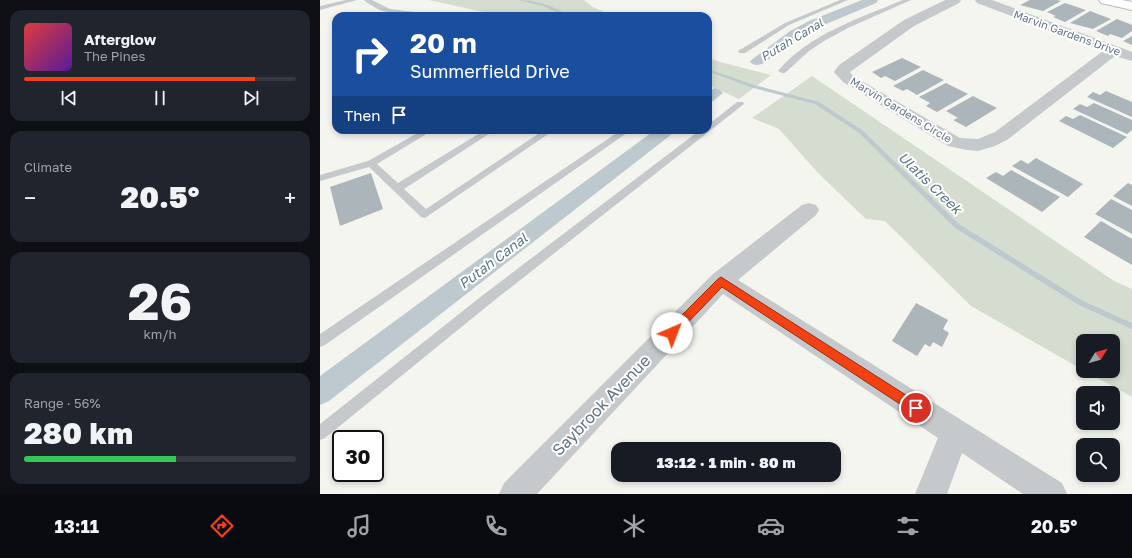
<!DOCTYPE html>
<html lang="en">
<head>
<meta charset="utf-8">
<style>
	body { margin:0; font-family:"Golos Text",sans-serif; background:#20242c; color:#f1f3f6; height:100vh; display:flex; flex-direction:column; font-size:15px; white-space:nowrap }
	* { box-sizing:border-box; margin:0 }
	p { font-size:13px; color:#9ea1a6 }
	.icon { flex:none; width:22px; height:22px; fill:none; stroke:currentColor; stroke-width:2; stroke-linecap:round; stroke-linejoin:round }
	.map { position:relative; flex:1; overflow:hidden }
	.drawer { display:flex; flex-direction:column; gap:10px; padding:10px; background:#0d0f14; width:320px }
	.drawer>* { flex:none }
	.top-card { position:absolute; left:12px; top:12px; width:380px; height:122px; border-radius:12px; box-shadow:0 2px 6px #0003; background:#1a4fa0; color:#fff; overflow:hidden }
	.needle { width:26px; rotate:53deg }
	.tools { position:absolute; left:756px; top:334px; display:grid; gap:8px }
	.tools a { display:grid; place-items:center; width:44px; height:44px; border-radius:8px; background:#171b24; box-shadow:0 2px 6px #0003; font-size:20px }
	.speed { position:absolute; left:12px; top:430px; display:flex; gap:8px; font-size:20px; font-weight:700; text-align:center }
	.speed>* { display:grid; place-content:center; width:52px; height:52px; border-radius:50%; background:#171b24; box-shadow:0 2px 6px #0003; line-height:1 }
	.speed .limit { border:2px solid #111; border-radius:6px; background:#fff; color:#111 }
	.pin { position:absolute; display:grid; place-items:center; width:34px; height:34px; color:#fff; margin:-17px; border:2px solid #fff; border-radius:50%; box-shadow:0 1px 4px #0007 }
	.me { position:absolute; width:44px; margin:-22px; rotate:44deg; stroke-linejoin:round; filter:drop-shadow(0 0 3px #0008) }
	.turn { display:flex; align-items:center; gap:14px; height:84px; padding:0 12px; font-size:18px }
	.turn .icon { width:52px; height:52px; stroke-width:2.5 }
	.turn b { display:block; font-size:28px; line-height:34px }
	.then { display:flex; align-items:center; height:38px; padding:0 12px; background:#0003; gap:8px; font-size:15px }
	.big { font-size:30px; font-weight:800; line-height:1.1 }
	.drawer .card { flex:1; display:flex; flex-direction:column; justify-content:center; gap:6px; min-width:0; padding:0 14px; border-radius:12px; background:#20242c }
	.drawer .dial { align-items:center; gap:0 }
	.dial b { font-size:52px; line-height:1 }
	.song { display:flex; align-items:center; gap:12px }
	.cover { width:48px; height:48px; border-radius:6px; background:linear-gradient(135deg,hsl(0 70% 55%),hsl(270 70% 35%)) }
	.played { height:4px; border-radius:2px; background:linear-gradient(90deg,#f24113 85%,#363941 85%) }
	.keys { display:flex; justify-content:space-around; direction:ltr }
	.heat { display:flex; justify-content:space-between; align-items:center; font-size:22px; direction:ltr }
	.charge { height:6px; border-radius:3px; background:linear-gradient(90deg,#34c759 56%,#363941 0) }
	.trip { position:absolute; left:291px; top:442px; width:230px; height:40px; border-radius:12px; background:#171b24; box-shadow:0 2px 6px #0003; font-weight:800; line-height:40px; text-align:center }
	.dock { display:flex; height:64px; justify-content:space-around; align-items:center; background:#090b0e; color:#9ea1a6 }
	.dock .icon { width:28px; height:28px }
	.dock .selected { color:#f24113 }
	.dock b { font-size:18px; color:#f1f3f6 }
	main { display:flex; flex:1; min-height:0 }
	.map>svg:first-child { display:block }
	.green { fill:#d5dcd0 }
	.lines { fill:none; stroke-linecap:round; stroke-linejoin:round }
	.stream { fill:#bdc9ce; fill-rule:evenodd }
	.canal { fill:#bdc9ce; fill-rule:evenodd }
	.building { fill:#acb5b9 }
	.secondary-casing { stroke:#b5bbbf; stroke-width:2 }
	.service { fill:#c6c9cc; fill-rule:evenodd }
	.minor { fill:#c6c9cc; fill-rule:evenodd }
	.secondary { fill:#fff; fill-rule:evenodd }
	.route { fill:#f24113; stroke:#9d2a0c }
	.labels { text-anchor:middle; stroke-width:4; stroke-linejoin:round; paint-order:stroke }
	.far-street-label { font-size:11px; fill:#617584; stroke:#fff }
	.far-water-label { font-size:12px; font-style:italic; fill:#5c7881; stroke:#fff }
	.water-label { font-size:14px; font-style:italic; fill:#5c7881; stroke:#fff }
	.near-street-label { font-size:16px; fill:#617584; stroke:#fff }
</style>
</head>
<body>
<main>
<section class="drawer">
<div class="card">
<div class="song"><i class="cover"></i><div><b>Afterglow</b><p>The Pines</p></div></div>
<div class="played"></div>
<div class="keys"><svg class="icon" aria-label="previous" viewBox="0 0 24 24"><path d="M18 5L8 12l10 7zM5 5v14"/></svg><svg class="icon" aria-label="pause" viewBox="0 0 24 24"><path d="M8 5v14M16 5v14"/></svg><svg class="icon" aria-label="next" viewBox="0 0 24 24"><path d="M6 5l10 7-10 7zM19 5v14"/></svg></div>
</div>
<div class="card"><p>Climate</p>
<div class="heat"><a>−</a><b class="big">20.5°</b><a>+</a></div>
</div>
<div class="card dial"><b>26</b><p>km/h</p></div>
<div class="card"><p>Range · 56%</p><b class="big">280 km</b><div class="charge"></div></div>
</section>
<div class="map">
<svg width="812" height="494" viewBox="0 0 812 494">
	<rect width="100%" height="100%" fill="#f5f5f0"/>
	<path class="green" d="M109,0H264L273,7L294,16H181Z
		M388,58L404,63L451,75L419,99L388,85Z
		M492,76L794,281L812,289V397L765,371H793V341H763V370L651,306L565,221L546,219L498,173L459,129L432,118Z"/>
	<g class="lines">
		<path class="stream" d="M198,0C216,0 234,6 249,16H244L223,6Z
			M388,69L434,85L499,102L542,130L639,224L763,301L812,323V329L759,305L635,228L538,132L495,104L430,87L388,71Z"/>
		<path class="canal" d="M542,0H558L556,3L499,27L480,37L442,64L437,65L432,64L430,61L470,31L489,21Z
			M395,88L400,90L403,93L393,101L388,103V91Z
			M335,130H354L352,134L9,401L0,405V376Z"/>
	</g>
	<path class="building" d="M710,0H737L741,1L723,11L700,5Z
		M745,3L766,10L745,22L733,17L736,16L727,12Z
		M770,11L791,19L773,29L750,23Z
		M797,19L812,25V31L802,38L790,34L788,36L776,31Z
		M812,36V45L803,41Z
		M582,58L601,67L575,81L565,76L561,78L552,72Z
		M603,70L624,80L597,95L587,89L583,91L573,86Z
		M626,83L648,94L617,112L606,106L610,103L599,97Z
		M786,91L812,102V117L767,97L773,92L780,95Z
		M653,96L677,108L646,127L633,120L638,118L626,111Z
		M774,103L812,120V130L807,134L753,109L760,104L767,107Z
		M760,115L807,137L793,148L739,121L746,116L753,119Z
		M716,158L763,184L748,197L692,166L701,160L708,164Z
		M691,170L740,197L722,212L666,178L676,172L683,176Z
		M51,173L63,209L20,226L10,187Z
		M808,183L812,185V206L793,196Z
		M791,199L812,210V234L775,214Z
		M781,221L812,239V265L764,237Z
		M596,303L628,320L623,329L629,333L622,347L613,342L610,347L605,344L597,356L572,341Z"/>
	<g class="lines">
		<g class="secondary-casing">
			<path id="secondary" d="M779,0H802L812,2V10L781,3Z"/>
		</g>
		<path class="service" d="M26,0H37L0,10V6Z
			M44,0H52L70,9L112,14L115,16C91,16 63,17 44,0Z
			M520,0H528L469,25L425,53H419L418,51L465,23Z
			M583,0H591L528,28L504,41L489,51L465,73H462L458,71C489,34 540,18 583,0Z
			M417,102H423L424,104L171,303L5,438L0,440V424L163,295L380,130H388V125Z
			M103,130H113L57,164L78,183L165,130H175L84,189L106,209L224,130H234L105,218L101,217L49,167L0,181V175L48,161Z
			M301,130H311L5,345L0,347V334Z"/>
		<path class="minor" d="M625,0H641L639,3L594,26L530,72L533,76L640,138L658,139L675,132L783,51L657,3L655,0H672L799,47L812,52V61L795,56L687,140L675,146L658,151L647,150L628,146L523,82L514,72L519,65L584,20Z
			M489,203L496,205L499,210L496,215L418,280L742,483L747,494H703L642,453L627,494H595L618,438L403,294L217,494H179L184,483L393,274L482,205Z"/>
		<use href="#secondary" class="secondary"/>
	</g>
	<path class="route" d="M401,277L600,404L602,408L600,412L596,414L592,412L402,287L355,336L352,337L348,336L346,333L348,329L398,279Z"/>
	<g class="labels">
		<g class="far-street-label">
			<text transform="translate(747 33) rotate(20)" y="4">Marvin Gardens Drive</text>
			<text transform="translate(581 110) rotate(31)" y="4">Marvin Gardens Circle</text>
		</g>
		<g class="far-water-label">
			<text transform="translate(472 40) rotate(-31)" y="4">Putah Canal</text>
		</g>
		<g class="water-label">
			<text transform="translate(610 183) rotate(44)" y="5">Ulatis Creek</text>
			<text transform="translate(173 261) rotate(-37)" y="5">Putah Canal</text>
		</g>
		<g class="near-street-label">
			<text transform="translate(281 405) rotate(-46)" y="6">Saybrook Avenue</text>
		</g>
	</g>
</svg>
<div class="tools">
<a><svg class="needle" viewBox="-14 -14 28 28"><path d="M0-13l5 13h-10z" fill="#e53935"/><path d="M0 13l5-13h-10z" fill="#9ea1a6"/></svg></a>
<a><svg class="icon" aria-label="sound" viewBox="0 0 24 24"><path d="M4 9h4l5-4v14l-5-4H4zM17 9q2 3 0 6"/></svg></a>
<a><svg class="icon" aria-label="search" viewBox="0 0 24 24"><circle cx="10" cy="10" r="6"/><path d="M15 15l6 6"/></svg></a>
</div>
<div class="speed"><div class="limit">30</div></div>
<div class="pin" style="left:596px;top:408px;background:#d93025"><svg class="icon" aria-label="arrive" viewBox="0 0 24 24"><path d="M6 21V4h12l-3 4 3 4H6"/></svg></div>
<svg class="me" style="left:352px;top:333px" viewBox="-20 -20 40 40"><circle r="19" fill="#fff"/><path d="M0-13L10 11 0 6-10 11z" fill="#f24113"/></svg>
<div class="trip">13:12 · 1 min · 80 m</div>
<div class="top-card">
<div class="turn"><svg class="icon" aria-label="right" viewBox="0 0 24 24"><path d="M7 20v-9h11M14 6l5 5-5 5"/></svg><div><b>20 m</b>Summerfield Drive</div></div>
<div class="then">Then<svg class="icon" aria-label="arrive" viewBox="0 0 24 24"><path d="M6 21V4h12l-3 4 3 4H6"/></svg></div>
</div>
</div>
</main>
<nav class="dock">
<b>13:11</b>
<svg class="icon selected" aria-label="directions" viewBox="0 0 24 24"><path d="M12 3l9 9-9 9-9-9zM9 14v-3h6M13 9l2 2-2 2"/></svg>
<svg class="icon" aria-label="music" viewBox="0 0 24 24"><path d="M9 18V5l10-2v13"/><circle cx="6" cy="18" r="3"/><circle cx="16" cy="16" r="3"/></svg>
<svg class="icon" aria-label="phone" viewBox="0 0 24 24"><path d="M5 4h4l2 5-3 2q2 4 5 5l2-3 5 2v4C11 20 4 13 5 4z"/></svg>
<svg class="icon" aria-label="climate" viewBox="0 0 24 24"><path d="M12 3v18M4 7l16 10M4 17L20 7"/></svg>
<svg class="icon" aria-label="car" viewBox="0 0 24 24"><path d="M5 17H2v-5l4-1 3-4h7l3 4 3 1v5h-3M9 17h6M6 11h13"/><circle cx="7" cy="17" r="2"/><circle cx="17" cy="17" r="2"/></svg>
<svg class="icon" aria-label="filters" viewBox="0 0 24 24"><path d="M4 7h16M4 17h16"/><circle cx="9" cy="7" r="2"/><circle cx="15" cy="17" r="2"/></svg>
<b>20.5°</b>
</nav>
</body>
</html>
